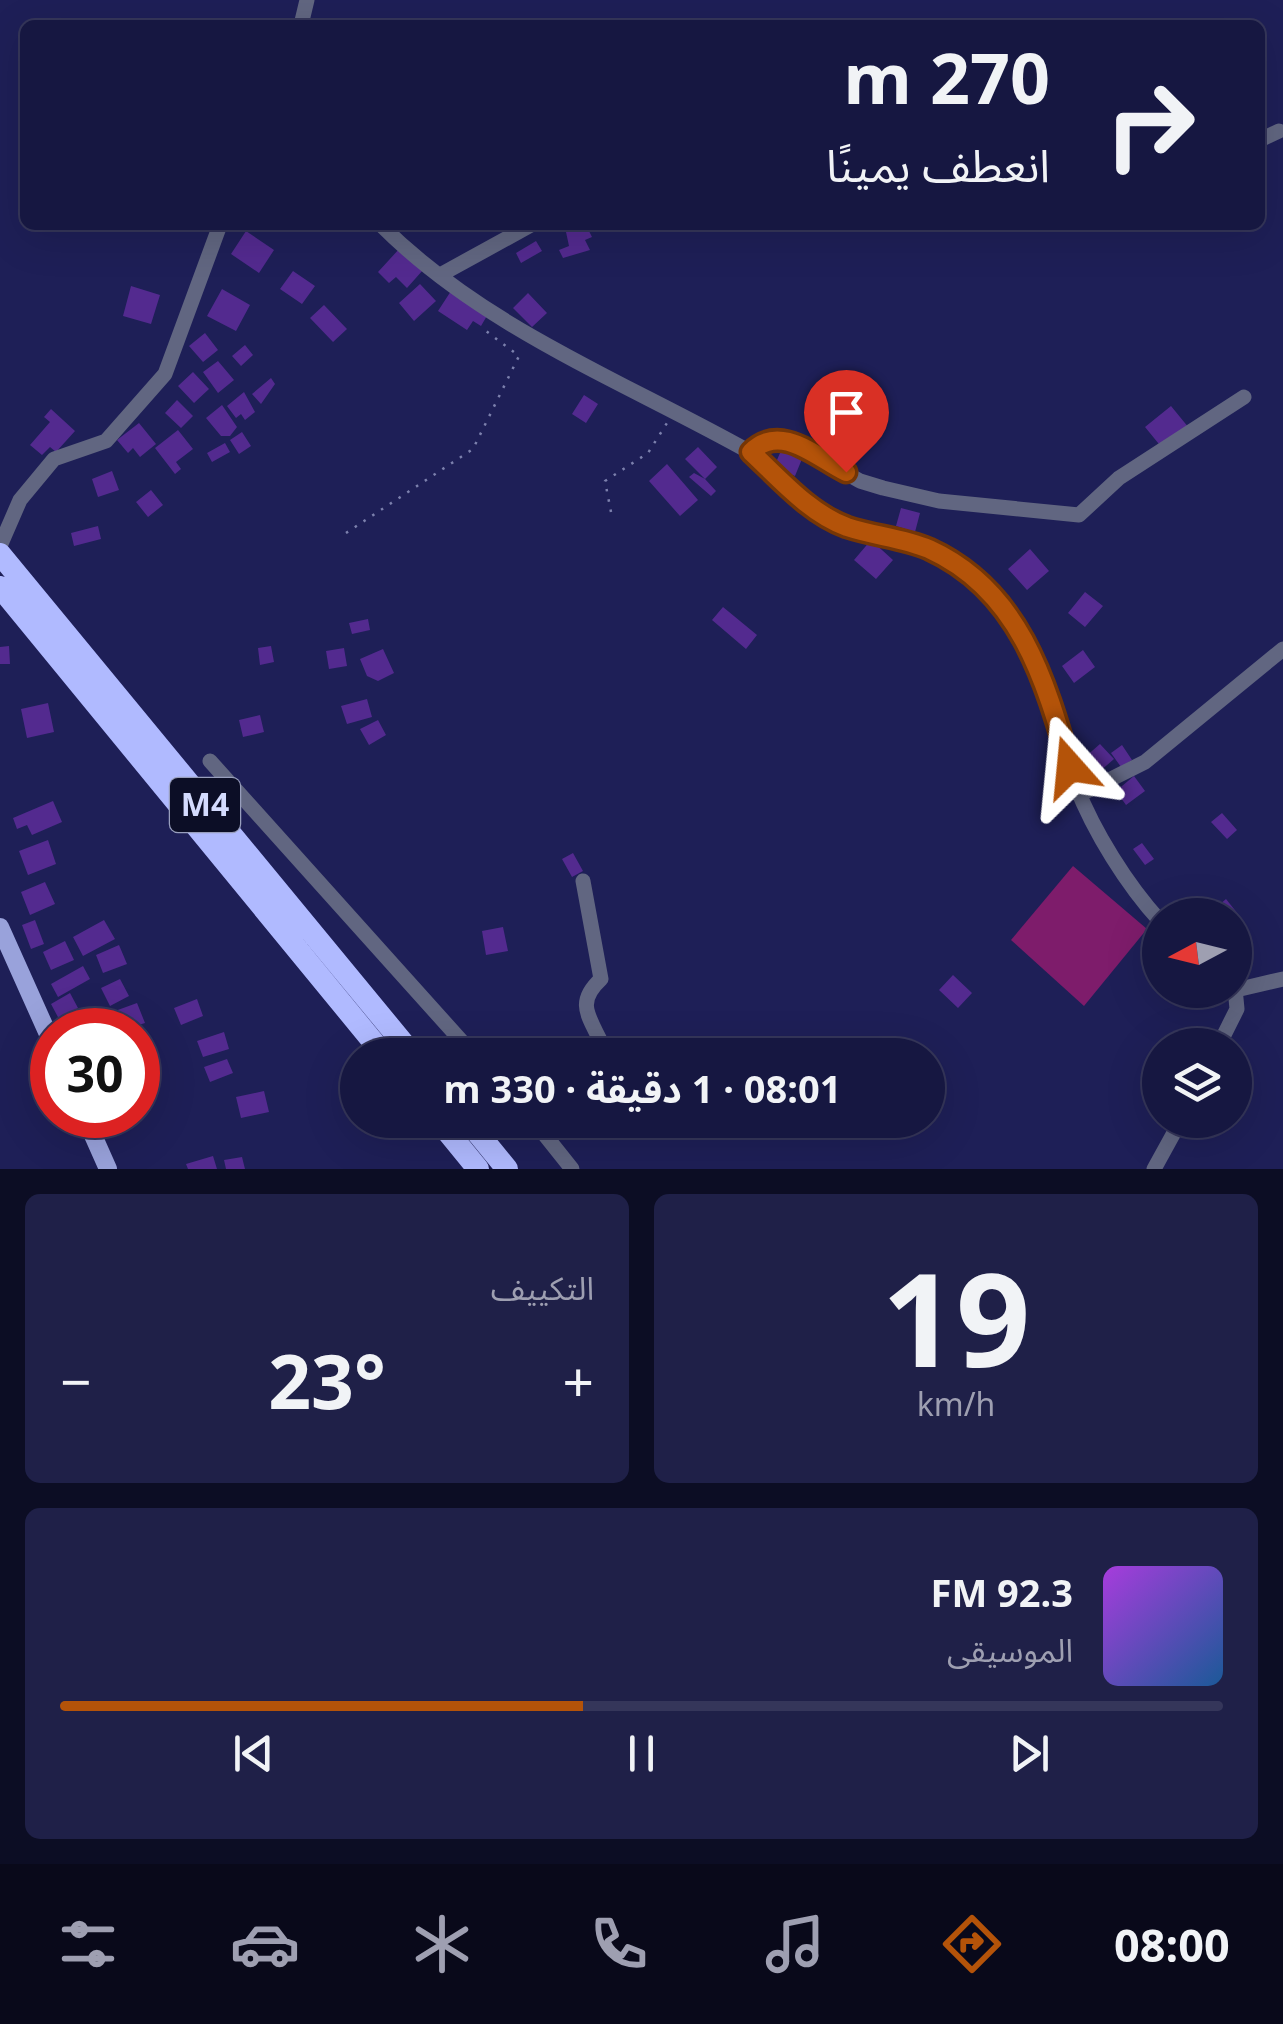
<!DOCTYPE html>
<html lang="ar">
<head>
<meta charset="utf-8">
<style>
	body { margin:0; font-family:"Noto Sans","Noto Sans Arabic",sans-serif; background:#1f2048; color:#f1f3f6; direction:rtl; height:100vh; display:flex; flex-direction:column; font-size:38px; white-space:nowrap }
	* { box-sizing:border-box; margin:0 }
	p { font-size:32px; color:#9e9fb1 }
	.icon { flex:none; width:55px; height:55px; fill:none; stroke:currentColor; stroke-width:2; stroke-linecap:round; stroke-linejoin:round }
	.map { position:relative; height:1169px; overflow:hidden; direction:ltr }
	.sheet { display:flex; flex-direction:column; gap:25px; padding:25px; background:#0c0d24; flex:1 }
	.sheet>* { flex:none }
	.banner { position:absolute; left:20px; top:20px; width:1245px; height:210px; border-radius:15px; box-shadow:0 10px 40px #0002,0 0 0 2px #35365a; direction:rtl; background:#161741; color:#f1f3f6; overflow:hidden }
	.needle { width:65px; rotate:263deg }
	.tools { position:absolute; left:1142px; top:898px; display:grid; gap:20px }
	.tools a { display:grid; place-items:center; width:110px; height:110px; border-radius:50%; background:#161741; box-shadow:0 10px 40px #0002,0 0 0 2px #35365a; font-size:50px }
	.speed { position:absolute; left:30px; top:1008px; display:flex; gap:20px; font-size:50px; font-weight:700; text-align:center }
	.speed>* { display:grid; place-content:center; width:130px; height:130px; border-radius:50%; background:#161741; box-shadow:0 10px 40px #0002,0 0 0 2px #35365a; line-height:1 }
	.speed .limit { border:15px solid #d22; background:#fff; color:#111 }
	.pin { position:absolute; display:grid; place-items:center; width:85px; height:85px; color:#fff; margin:-102px -42px; border-radius:50% 50% 50% 0; rotate:-45deg; box-shadow:0 0 10px #0007 }
	.pin .icon { rotate:45deg }
	.me { position:absolute; width:110px; margin:-55px; rotate:342deg; stroke-linejoin:round; filter:drop-shadow(0 0 8px #0008) }
	.turn { display:flex; align-items:center; gap:35px; height:210px; padding:0 50px; font-size:45px }
	.turn .icon { width:130px; height:130px; stroke-width:2.5 }
	.turn b { display:block; font-size:70px; line-height:85px }
	.big { font-size:75px; font-weight:700; line-height:1.1 }
	.sheet .tile { flex:1; display:flex; flex-direction:column; justify-content:center; gap:15px; min-width:0; padding:0 35px; border-radius:15px; background:#1f2048 }
	.sheet .dial { align-items:center; gap:0 }
	.dial b { font-size:130px; line-height:1 }
	.song { display:flex; align-items:center; gap:30px }
	.cover { width:120px; height:120px; border-radius:15px; background:linear-gradient(135deg,hsl(280 70% 55%),hsl(210 70% 35%)) }
	.played { height:10px; border-radius:5px; background:linear-gradient(90deg,#b45309 45%,#35365a 45%) }
	.keys { display:flex; justify-content:space-around; direction:ltr }
	.heat { display:flex; justify-content:space-between; align-items:center; font-size:55px; direction:ltr }
	.sheet .tiles { flex:1; display:grid; gap:25px; grid-template-columns:1fr 1fr }
	.tile:last-child { grid-column:span 2 }
	.trip { position:absolute; left:340px; top:1038px; width:605px; height:100px; border-radius:50px; background:#161741; box-shadow:0 10px 40px #0002,0 0 0 2px #35365a; font-weight:700; line-height:100px; text-align:center; direction:rtl }
	.dock { display:flex; height:160px; justify-content:space-around; align-items:center; background:#09091a; color:#9e9fb1 }
	.dock .icon { width:70px; height:70px }
	.dock .selected { color:#b45309 }
	.dock b { font-size:45px; color:#f1f3f6 }
	.map>svg:first-child { display:block }
	.water { fill:#7e1c6b }
	.building { fill:#532a8f }
	.lines { fill:none; stroke-linecap:round; stroke-linejoin:round }
	.path { stroke:#7c80ad; stroke-width:2.5; stroke-dasharray:2.5 8; stroke-linecap:butt }
	.minor { stroke:#616681; stroke-width:15 }
	.major { stroke:#99a2db; stroke-width:18 }
	.highway { stroke:#b0baff; stroke-width:22 }
	.route-casing { stroke:#753606; stroke-width:25 }
	.route { stroke:#b45309; stroke-width:18 }
	.labels { text-anchor:middle; stroke-width:10; stroke-linejoin:round; paint-order:stroke }
	.shield { fill:#0c0e26; stroke:#989ebd; stroke-width:2.5 }
	.shield-label { font-size:32px; font-weight:bold; fill:#d4dbfe }
</style>
</head>
<body>
<div class="map">
<svg width="1283" height="1169" viewBox="0 0 1283 1169">
	<rect width="100%" height="100%" fill="#1e1f57"/>
	<path class="water" d="M1073,866L1147,929L1084,1006L1011,940Z"/>
	<path class="building" d="M579,225L582,230L587,227L592,237L585,240L590,250L563,258L559,250L569,246L566,232Z
		M246,231L274,250L259,273L231,254Z
		M536,241L542,251L521,263L516,253Z
		M400,248L423,270L407,288L396,277L389,283L378,272Z
		M293,271L315,286L302,304L280,289Z
		M420,284L436,301L414,321L399,303Z
		M131,286L160,295L151,324L123,316Z
		M222,289L250,305L236,331L207,316Z
		M451,291L488,314L481,326L473,321L467,330L438,311Z
		M528,293L547,313L532,327L513,308Z
		M324,305L347,329L333,342L310,318Z
		M205,333L218,350L203,362L189,346Z
		M245,345L253,355L241,366L232,356Z
		M218,361L234,380L218,393L203,372Z
		M193,372L209,389L194,403L178,386Z
		M271,378L275,384L261,404L252,394Z
		M244,392L255,412L245,420L241,414L236,418L227,406Z
		M584,395L598,404L586,423L572,414Z
		M177,400L193,416L181,428L165,413Z
		M222,405L237,427L230,436H221L206,418Z
		M1171,406L1189,428L1163,449L1145,427Z
		M51,409L75,431L56,452L50,447L42,455L30,445L50,422L44,417Z
		M139,423L156,444L140,457L133,448L128,453L117,440Z
		M178,430L193,449L176,462L181,469L175,474L155,448Z
		M242,432L251,446L239,454L230,440Z
		M225,443L230,452L212,462L207,453Z
		M783,446L804,454L795,476L774,467Z
		M698,447L717,467L705,479L716,491L711,496L689,477L694,473L705,479L685,459Z
		M667,464L698,500L680,516L649,481Z
		M112,471L119,490L98,497L92,479Z
		M151,490L163,505L148,517L136,502Z
		M901,508L920,513L915,532L896,526Z
		M98,526L101,539L74,546L71,533Z
		M871,540L893,560L876,579L854,560Z
		M1030,549L1049,571L1027,590L1008,569Z
		M1085,592L1103,606L1085,627L1068,613Z
		M723,607L757,635L746,649L712,620Z
		M368,619L370,630L352,634L349,623Z
		M9,646L10,664H0V647Z
		M271,646L274,662L260,665L258,648Z
		M344,648L347,666L329,669L326,651Z
		M383,649L394,673L378,681L367,676L360,659Z
		M1083,650L1095,667L1074,683L1062,666Z
		M367,699L372,717L347,724L341,706Z
		M48,703L54,732L27,738L21,709Z
		M260,715L264,732L243,737L239,720Z
		M378,720L386,735L369,745L360,729Z
		M1100,744L1114,759L1099,772L1085,757Z
		M1122,745L1132,760L1121,767L1111,753Z
		M1134,776L1145,791L1126,805L1116,791Z
		M53,801L62,822L32,835L27,825L17,829L13,818Z
		M1222,813L1237,830L1227,839L1211,822Z
		M48,840L56,864L28,875L19,851Z
		M1142,843L1154,859L1145,865L1133,849Z
		M573,853L583,871L572,877L562,859Z
		M45,882L55,904L30,915L21,892Z
		M1226,899L1242,919L1235,925V915H1216L1212,911Z
		M35,920L44,944L31,949L22,925Z
		M104,920L115,939L83,956L73,937Z
		M503,927L508,951L486,955L482,931Z
		M65,941L74,960L51,970L43,952Z
		M119,945L127,964L103,973L96,955Z
		M83,966L90,979L58,997L51,984Z
		M953,975L972,993L958,1008L939,990Z
		M120,979L129,996L110,1006L101,988Z
		M70,993L78,1008L59,1019L51,1004Z
		M197,999L203,1016L181,1025L174,1008Z
		M137,1003L145,1023L123,1030L115,1011Z
		M224,1032L229,1049L203,1057L197,1041Z
		M636,1039L646,1055H612Z
		M227,1059L233,1073L210,1082L204,1067Z
		M147,1061L157,1086L138,1093V1065Z
		M264,1091L269,1112L241,1118L236,1097Z
		M213,1156L217,1169H188L186,1164Z
		M242,1157L245,1169H226L224,1160Z"/>
	<g class="lines">
		<path class="path" d="M611,512L605,481L648,453L667,423
			M346,533L473,449L519,356L486,331L488,325"/>
		<path class="minor" d="M301,25L307,0
			M1260,140L1279,131
			M381,225C484,328 623,381 748,451C780,469 801,506 836,522C892,549 926,537 980,584C1042,636 1048,715 1076,786C1094,832 1127,885 1160,921
			M440,275L531,225
			M751,452L765,442L788,440L860,481L883,488L939,501L1079,515L1119,478L1244,397
			M0,546L20,500L54,459L106,441L165,374L220,225
			M210,761L474,1055
			M1079,795L1145,762L1283,649
			M583,881L601,979C576,1002 588,1015 601,1042L595,1055
			M1236,990L1283,979
			M1219,1045L1237,1009L1235,988
			M533,1120L572,1169
			M1154,1169L1181,1120"/>
		<path class="major" d="M0,927L52,1043
			M84,1115L108,1169"/>
		<path class="highway" d="M0,554L413,1055
			M0,587L384,1055
			M438,1120L478,1169
			M467,1120L507,1169"/>
	</g>
	<g class="lines">
		<g class="route-casing">
			<path id="route" d="M846,472C817,458 781,422 751,452C780,479 809,513 847,527C874,536 903,538 929,549C1019,590 1045,679 1070,767"/>
		</g>
		<use href="#route" class="route"/>
	</g>
	<g class="labels">
		<rect class="shield" x="170" y="778" width="70" height="54" rx="8"/>
		<g class="shield-label">
			<text x="205" y="816">M4</text>
		</g>
	</g>
</svg>
<div class="tools">
<a><svg class="needle" viewBox="-14 -14 28 28"><path d="M0-13l5 13h-10z" fill="#e53935"/><path d="M0 13l5-13h-10z" fill="#9e9fb1"/></svg></a>
<a><svg class="icon" aria-label="layers" viewBox="0 0 24 24"><path d="M12 4l9 5-9 5-9-5zM3 14l9 5 9-5"/></svg></a>
</div>
<div class="speed"><div class="limit">30</div></div>
<div class="pin" style="left:846px;top:472px;background:#d93025"><svg class="icon" aria-label="arrive" viewBox="0 0 24 24"><path d="M6 21V4h12l-3 4 3 4H6"/></svg></div>
<svg class="me" style="left:1070px;top:767px" viewBox="-20 -20 40 40"><path d="M0-17L14 15 0 8-14 15z" fill="#b45309" stroke="#fff" stroke-width="4"/></svg>
<div class="trip">08:01 · 1 دقيقة · 330 m</div>
<div class="banner">
<div class="turn"><svg class="icon" aria-label="right" viewBox="0 0 24 24"><path d="M7 20v-9h11M14 6l5 5-5 5"/></svg><div><b>270 m</b>انعطف يمينًا</div></div>
</div>
</div>
<section class="sheet">
<div class="tiles">
<div class="tile dial"><b>19</b><p>km/h</p></div>
<div class="tile"><p>التكييف</p>
<div class="heat"><a>−</a><b class="big">23°</b><a>+</a></div>
</div>
<div class="tile">
<div class="song"><i class="cover"></i><div><b>92.3 FM</b><p>الموسيقى</p></div></div>
<div class="played"></div>
<div class="keys"><svg class="icon" aria-label="previous" viewBox="0 0 24 24"><path d="M18 5L8 12l10 7zM5 5v14"/></svg><svg class="icon" aria-label="pause" viewBox="0 0 24 24"><path d="M8 5v14M16 5v14"/></svg><svg class="icon" aria-label="next" viewBox="0 0 24 24"><path d="M6 5l10 7-10 7zM19 5v14"/></svg></div>
</div>
</div>
</section>
<nav class="dock">
<b>08:00</b>
<svg class="icon selected" aria-label="directions" viewBox="0 0 24 24"><path d="M12 3l9 9-9 9-9-9zM9 14v-3h6M13 9l2 2-2 2"/></svg>
<svg class="icon" aria-label="music" viewBox="0 0 24 24"><path d="M9 18V5l10-2v13"/><circle cx="6" cy="18" r="3"/><circle cx="16" cy="16" r="3"/></svg>
<svg class="icon" aria-label="phone" viewBox="0 0 24 24"><path d="M5 4h4l2 5-3 2q2 4 5 5l2-3 5 2v4C11 20 4 13 5 4z"/></svg>
<svg class="icon" aria-label="climate" viewBox="0 0 24 24"><path d="M12 3v18M4 7l16 10M4 17L20 7"/></svg>
<svg class="icon" aria-label="car" viewBox="0 0 24 24"><path d="M5 17H2v-5l4-1 3-4h7l3 4 3 1v5h-3M9 17h6M6 11h13"/><circle cx="7" cy="17" r="2"/><circle cx="17" cy="17" r="2"/></svg>
<svg class="icon" aria-label="filters" viewBox="0 0 24 24"><path d="M4 7h16M4 17h16"/><circle cx="9" cy="7" r="2"/><circle cx="15" cy="17" r="2"/></svg>
</nav>
</body>
</html>
